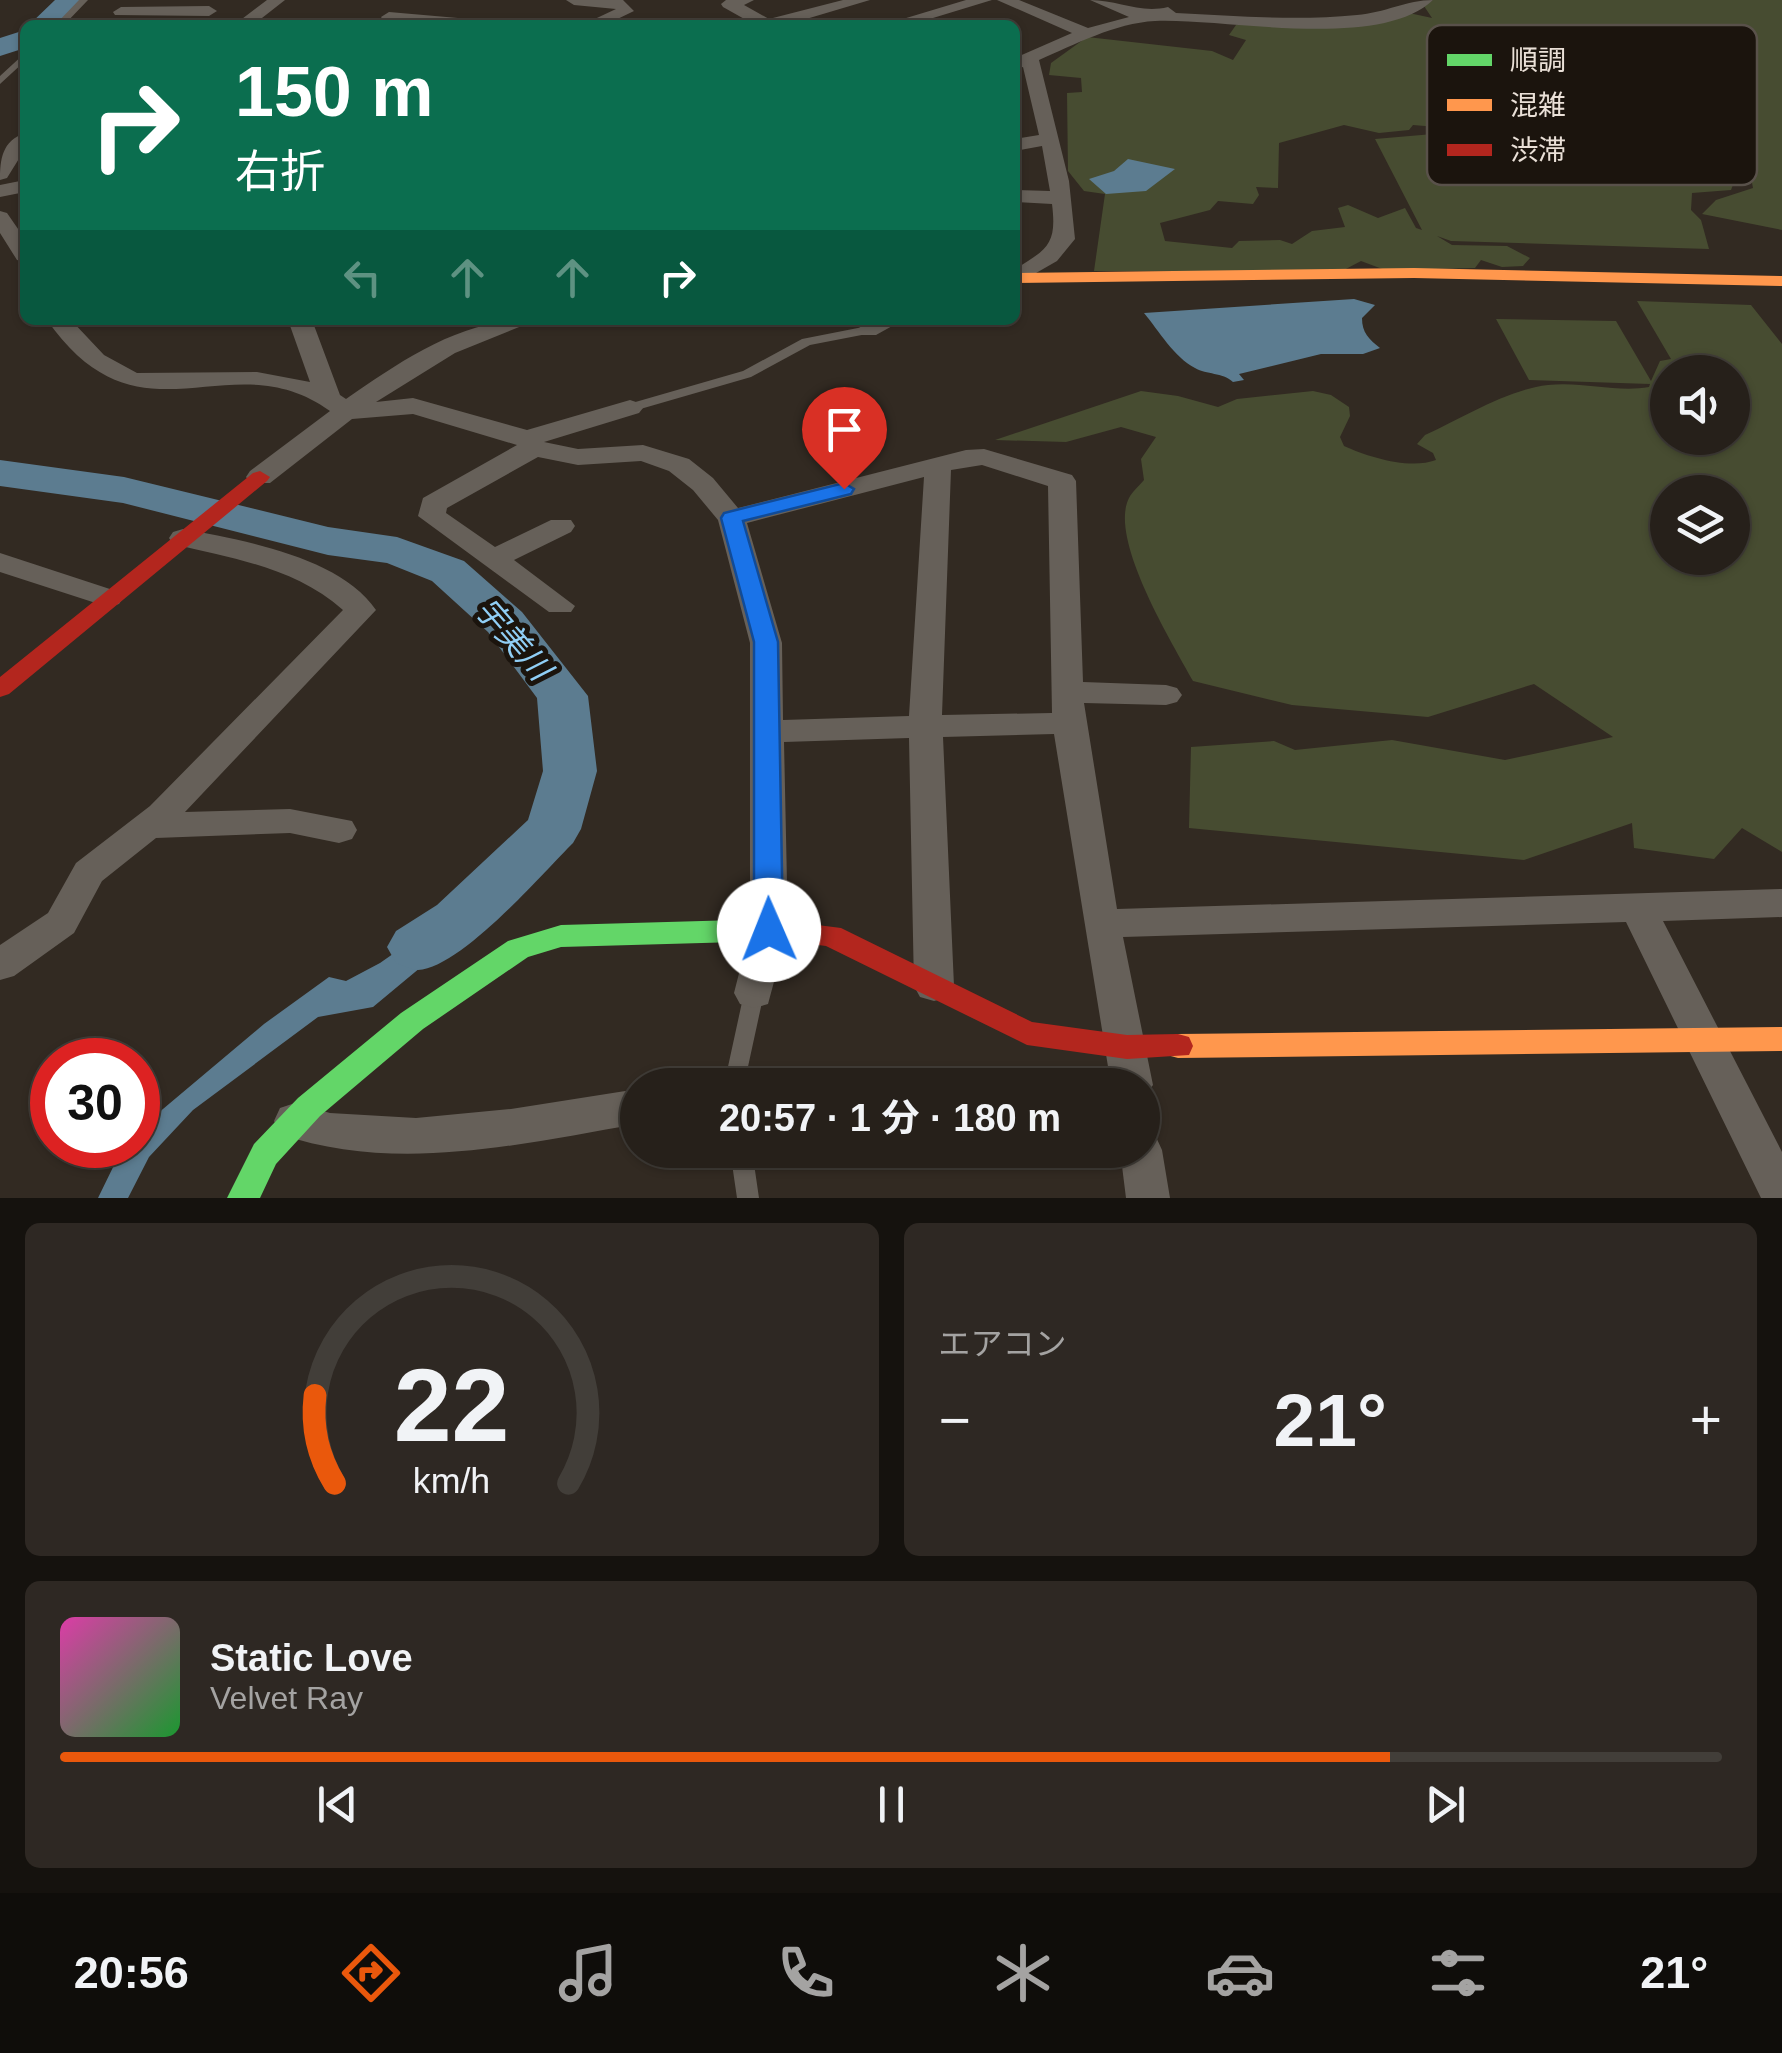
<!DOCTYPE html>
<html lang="ja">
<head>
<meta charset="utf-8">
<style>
	body { margin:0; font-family:Arial,"Noto Sans JP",sans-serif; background:#2e2823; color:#f1f3f6; height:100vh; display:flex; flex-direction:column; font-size:38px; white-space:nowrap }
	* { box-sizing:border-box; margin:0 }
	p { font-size:32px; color:#a4a3a2 }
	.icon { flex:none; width:55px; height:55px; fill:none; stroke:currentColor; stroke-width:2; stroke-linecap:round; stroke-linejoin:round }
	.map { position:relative; height:1198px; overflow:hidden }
	.sheet { display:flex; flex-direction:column; gap:25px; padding:25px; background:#15120e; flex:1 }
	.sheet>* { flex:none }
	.hud { position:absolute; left:20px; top:20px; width:1000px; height:305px; border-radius:15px; box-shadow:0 2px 8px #0004,0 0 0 2px #423e39; background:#0b6e4f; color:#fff; overflow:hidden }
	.fabs { position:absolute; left:1650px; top:355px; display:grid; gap:20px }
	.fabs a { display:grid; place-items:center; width:100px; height:100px; border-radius:50%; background:#26201a; box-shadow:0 2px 8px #0004,0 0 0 2px #423e39; font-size:50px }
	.speed { position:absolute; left:30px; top:1038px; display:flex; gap:20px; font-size:50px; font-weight:700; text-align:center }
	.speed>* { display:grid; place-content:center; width:130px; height:130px; border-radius:50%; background:#26201a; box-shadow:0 2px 8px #0004,0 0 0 2px #423e39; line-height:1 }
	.speed .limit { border:15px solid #d22; background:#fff; color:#111 }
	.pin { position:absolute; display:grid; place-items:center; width:85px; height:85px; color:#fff; margin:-102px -42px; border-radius:50% 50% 50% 0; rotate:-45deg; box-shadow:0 0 10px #0007 }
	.pin .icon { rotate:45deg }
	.me { position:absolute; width:110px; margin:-55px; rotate:359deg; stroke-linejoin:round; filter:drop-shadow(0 0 8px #0008) }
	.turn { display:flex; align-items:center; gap:35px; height:210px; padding:0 50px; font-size:45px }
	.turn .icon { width:130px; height:130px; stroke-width:2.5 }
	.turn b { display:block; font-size:70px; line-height:85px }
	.lanes { display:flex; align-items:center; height:95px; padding:0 50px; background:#0003; justify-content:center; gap:50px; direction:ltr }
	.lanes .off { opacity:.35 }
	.big { font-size:75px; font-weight:700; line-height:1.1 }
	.sheet .card { flex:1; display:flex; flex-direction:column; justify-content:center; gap:15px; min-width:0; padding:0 35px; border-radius:15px; background:#2e2823 }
	.sheet .dial { align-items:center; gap:0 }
	.dial svg { height:260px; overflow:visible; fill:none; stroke:#423e39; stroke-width:7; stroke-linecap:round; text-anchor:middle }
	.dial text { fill:#f1f3f6; stroke:none }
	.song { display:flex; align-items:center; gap:30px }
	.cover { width:120px; height:120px; border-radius:15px; background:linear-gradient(135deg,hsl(320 70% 55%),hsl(130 70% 35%)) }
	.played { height:10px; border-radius:5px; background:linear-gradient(90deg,#ea580c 80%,#423e39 80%) }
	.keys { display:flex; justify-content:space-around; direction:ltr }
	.heat { display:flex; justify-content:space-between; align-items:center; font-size:55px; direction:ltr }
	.sheet .tiles { flex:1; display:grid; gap:25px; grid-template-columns:1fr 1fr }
	.card:last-child { grid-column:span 2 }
	.trip { position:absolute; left:620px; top:1068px; width:540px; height:100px; border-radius:50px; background:#26201a; box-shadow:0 2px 8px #0004,0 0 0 2px #423e39; font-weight:700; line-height:100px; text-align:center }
	.menu { display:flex; height:160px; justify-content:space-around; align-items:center; background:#0f0d0a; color:#a4a3a2 }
	.menu .icon { width:70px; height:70px }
	.menu .selected { color:#ea580c }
	.menu b { font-size:45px; color:#f1f3f6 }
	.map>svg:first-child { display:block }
	.green { fill:#474c31; fill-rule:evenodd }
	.water { fill:#5c7c90 }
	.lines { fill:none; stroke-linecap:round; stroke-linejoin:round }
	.river { fill:#5c7c90; fill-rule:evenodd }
	.lane { fill:#666059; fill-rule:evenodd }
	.street { fill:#666059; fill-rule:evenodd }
	.fast { fill:#63d668; fill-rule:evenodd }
	.slow { fill:#ff974d; fill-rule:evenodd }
	.jam { fill:#b3261e; fill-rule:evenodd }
	.route { fill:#1a73e8; stroke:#114b97; stroke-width:2.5 }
	.labels { text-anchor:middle; stroke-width:10; stroke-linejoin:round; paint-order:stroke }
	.water-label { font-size:32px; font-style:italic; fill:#90cef5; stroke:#1b140d }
	.key { fill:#1b140d; stroke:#59514a; stroke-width:2.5 }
	.key-label { font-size:28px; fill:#eae0d7 }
</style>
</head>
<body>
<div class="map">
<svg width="1782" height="1198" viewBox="0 0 1782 1198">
	<rect width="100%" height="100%" fill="#322a22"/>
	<path class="green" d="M1433,0H1782V230L1702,214L1716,200L1753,188L1750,172L1697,159L1678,165L1734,182L1731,190L1692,193L1691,210L1701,220L1709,249L1451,241L1437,236L1452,245L1507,246L1530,258L1523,266L1502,267L1481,260L1475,268L1385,270L1361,261L1342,271H1094L1105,194L1084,191L1068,171L1067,93L1082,92L1081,78L1049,75L1051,63L1087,37L1212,51L1233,60L1246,40L1229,35L1236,25L1409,13L1432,18L1424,6ZM1344,125L1379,133L1409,130L1413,125C1469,130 1564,126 1607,161L1498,137L1433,134L1375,139L1422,230L1416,228L1405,208L1378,218L1348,205L1338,208L1345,227L1312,231L1292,244L1280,240L1239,241L1232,248L1165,241L1160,223L1210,210L1218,201L1253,204L1259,195L1256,187L1278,188L1279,143Z
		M1637,301L1751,305L1782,344V852L1742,828L1714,859L1634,848L1632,823L1524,860L1189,828L1191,747L1274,741L1295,750L1392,740L1505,760L1613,737L1534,684L1428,717L1292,705L1193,681C1173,644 1108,539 1129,498C1132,492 1139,486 1144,480L1141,459L1156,437L1121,427L1066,442L995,440L1141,391L1178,396L1218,407L1237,399L1313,391L1331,395L1349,407L1350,416L1340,437L1344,446C1368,457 1410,470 1436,460L1433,453L1417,444L1425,435C1463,418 1506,390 1548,385C1582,381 1617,393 1649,387L1650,384L1529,380L1496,319L1616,321L1651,381L1660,361L1671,359ZM1668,372H1732V438H1668ZM1668,492H1732V558H1668Z"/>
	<path class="water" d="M1128,159L1175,169L1146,191L1106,194L1089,179L1114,171Z
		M1354,299L1375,305L1362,318C1362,333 1369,339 1380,348L1363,354H1321L1239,374L1244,380L1233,382C1222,372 1207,375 1195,368C1174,357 1159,331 1144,313Z
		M460,907L480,918L373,1007L318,1017L193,1110L149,1157L128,1198H98L118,1157L115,1149L120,1145H138V1130L264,1024L329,977L346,981L380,963Z"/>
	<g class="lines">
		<path class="river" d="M55,0H81C70,24 52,25 29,25Z
			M25,30V48L0,56V38Z
			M0,460L124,477L328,527L397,537L464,561L522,612L588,696L597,771L581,829L573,843C542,874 461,968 418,970C411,970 402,965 396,963L387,947L396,931L437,905L528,820L543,771L537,698L488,632L432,581L387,563L328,555L123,503L0,486Z"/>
		<path class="lane" d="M79,0H88L64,25H55Z
			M25,53V61L0,84V76Z
			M868,326L874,330L872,333L810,345L751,377L630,412L624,408L625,405L743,371L802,339Z
			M754,985L761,988L764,993L744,1085H724L744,993L747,988Z
			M730,1150H752L759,1198H737Z"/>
		<path class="street" d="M267,0H285L253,25H234Z
			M566,0H623L634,11L605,25H582L616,9L574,5Z
			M726,0H754L744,5L769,19L843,0H870L786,25H755L723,7L721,4Z
			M966,0H992L910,25H883Z
			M997,0H1019L1088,28L1129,17L1090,0C1118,0 1140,14 1168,7L1176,13C1236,16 1297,21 1357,15C1384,13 1407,0 1433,0C1380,51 1225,18 1155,21C1115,23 1074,45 1039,60L1069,181L1075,239L1057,261L1015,285V269C1048,249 1057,244 1052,204L1015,202V190L1050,191L1042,146L1015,151V139L1039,135L1023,67L1015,69V58L1072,33Z
			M121,7L209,6L217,11L209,16L115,15L113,12Z
			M389,12L481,20L489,25L383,20L381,17Z
			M25,133V149L7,178L0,180C0,159 2,141 25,133Z
			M25,180V192L0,197V185Z
			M0,211L7,213L25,239V262L17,260L0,233Z
			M47,320H71L104,355L137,373L257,372L310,382L288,320H312L340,395L346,399C401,361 459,320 528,320L524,325L455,353L376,402L413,398L527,430L630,400L639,403L643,408L639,413L544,442L578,449L643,445L689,459L713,478L738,508L966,450L984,449L1072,475L1076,481L1083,682L1166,685L1177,688L1182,695L1177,702L1166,705L1084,703L1117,909L1782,889V917L1663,921L1782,1152V1198H1761L1626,922L1123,937L1153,1085L1142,1099V1085H1111L1054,734L943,737L954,986L948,997L934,1001L920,997L914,986L909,738L784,742L788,930L768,1004L754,1008L740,1004L734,993L750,930V643L718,520L693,490L669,471L641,461L578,465L538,457L447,508L446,513L495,547L551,520H571L575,526L571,532L514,560L575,606L571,612H549L418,516L423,498L517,445L413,414L352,419L270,483H250L246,477L250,471L330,411C229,338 141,454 47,320ZM982,465L1048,486L1052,713L942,715L951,470ZM924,477L909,716L783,720L782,643L747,523Z
			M871,320H903L876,335H860L856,330Z
			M183,529C242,540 340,557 376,610L185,812L290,809L352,821L357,830L352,839L339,843L290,833L156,838L102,881L74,933L14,976L0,980V945L48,913L76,863L150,806L343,610C294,567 234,559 173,544L169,538L173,532Z
			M0,553L119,592L123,598L119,604L108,607L0,572Z
			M638,1089V1124C520,1144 396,1174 280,1134L274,1121L280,1108L295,1103L330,1113L416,1118L511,1109Z
			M1142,1132L1156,1137L1162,1150L1170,1198H1126L1120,1150H1142Z"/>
		<path class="fast" d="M771,919L781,922L785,930L781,938L771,941L561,947L528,957L423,1029L320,1116L276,1164L260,1198H227L254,1144L298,1098L401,1013L508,941L561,925Z"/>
		<path class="slow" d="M1414,268L1782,276V286L1414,278L1015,283L1016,273Z
			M1782,1027V1051L1178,1058L1167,1055L1163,1046L1167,1037L1178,1034Z"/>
		<path class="jam" d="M260,471L270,477L267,481L9,694L0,697V677L253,473Z
			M771,919L841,928L1032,1022L1127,1035L1178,1034L1189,1037L1193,1046L1189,1055L1127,1059L1027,1045L826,946L761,938L757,930L761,922Z"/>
	</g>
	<path class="route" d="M844,483L854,489L851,494L743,521L778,642L783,930L779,938L769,941L759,938L754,930V642L721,518L724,513Z"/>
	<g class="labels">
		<g class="water-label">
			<text transform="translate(513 639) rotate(49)" y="11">宇美川</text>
		</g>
	</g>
	<rect x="1427" y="25" width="330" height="160" rx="15" class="key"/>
	<rect x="1447" y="54" width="45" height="12" fill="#63d668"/>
	<rect x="1447" y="99" width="45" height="12" fill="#ff974d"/>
	<rect x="1447" y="144" width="45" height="12" fill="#b3261e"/>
	<g class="key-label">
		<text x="1510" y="70">順調</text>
		<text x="1510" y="115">混雑</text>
		<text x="1510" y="160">渋滞</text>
	</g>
</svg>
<div class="fabs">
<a><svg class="icon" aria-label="sound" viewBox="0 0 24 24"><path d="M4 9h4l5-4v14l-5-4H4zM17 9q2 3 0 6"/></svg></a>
<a><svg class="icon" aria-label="layers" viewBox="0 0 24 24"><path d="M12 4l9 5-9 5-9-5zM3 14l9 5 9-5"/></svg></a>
</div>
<div class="speed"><div class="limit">30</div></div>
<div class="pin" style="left:844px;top:489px;background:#d93025"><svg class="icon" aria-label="arrive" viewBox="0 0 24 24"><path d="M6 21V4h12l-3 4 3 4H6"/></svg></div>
<svg class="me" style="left:769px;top:930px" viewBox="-20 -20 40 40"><circle r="19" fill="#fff"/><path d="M0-13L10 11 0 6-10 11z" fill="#1a73e8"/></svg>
<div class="trip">20:57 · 1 分 · 180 m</div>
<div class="hud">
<div class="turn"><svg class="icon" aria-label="right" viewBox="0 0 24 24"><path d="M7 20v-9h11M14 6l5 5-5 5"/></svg><div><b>150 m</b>右折</div></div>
<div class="lanes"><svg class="icon off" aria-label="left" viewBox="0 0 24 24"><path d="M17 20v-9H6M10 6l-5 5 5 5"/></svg><svg class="icon off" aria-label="ahead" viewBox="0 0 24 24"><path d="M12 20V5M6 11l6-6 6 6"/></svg><svg class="icon off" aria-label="ahead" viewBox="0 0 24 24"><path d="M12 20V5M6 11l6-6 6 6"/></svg><svg class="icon" aria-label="right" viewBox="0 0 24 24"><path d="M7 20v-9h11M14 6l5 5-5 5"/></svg></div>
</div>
</div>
<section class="sheet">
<div class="tiles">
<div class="card dial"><svg viewBox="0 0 100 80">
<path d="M14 69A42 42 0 1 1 86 69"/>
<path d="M14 69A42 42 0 0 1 8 42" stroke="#ea580c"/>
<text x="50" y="56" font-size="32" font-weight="700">22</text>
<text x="50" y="72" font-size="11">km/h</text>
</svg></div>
<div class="card"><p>エアコン</p>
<div class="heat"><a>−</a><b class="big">21°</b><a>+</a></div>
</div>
<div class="card">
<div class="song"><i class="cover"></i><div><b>Static Love</b><p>Velvet Ray</p></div></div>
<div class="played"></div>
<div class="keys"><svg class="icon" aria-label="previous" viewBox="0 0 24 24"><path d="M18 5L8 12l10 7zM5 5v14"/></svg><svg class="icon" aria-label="pause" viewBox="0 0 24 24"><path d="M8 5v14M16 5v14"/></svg><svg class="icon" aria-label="next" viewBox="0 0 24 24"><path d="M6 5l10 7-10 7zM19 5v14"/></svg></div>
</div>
</div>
</section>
<nav class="menu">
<b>20:56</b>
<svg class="icon selected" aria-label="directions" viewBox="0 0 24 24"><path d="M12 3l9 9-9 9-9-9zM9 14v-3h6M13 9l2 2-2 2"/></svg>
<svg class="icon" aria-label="music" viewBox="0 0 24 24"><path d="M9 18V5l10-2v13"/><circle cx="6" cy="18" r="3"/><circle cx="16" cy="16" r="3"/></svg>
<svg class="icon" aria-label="phone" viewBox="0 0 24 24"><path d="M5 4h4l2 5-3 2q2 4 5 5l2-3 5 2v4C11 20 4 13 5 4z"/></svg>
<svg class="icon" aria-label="climate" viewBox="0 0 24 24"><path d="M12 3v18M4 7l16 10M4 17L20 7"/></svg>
<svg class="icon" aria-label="car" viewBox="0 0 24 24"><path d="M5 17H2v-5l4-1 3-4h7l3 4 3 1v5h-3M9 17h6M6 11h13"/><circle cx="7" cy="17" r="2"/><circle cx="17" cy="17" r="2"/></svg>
<svg class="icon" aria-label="filters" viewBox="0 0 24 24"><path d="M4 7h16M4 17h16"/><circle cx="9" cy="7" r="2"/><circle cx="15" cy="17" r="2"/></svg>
<b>21°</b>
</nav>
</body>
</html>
